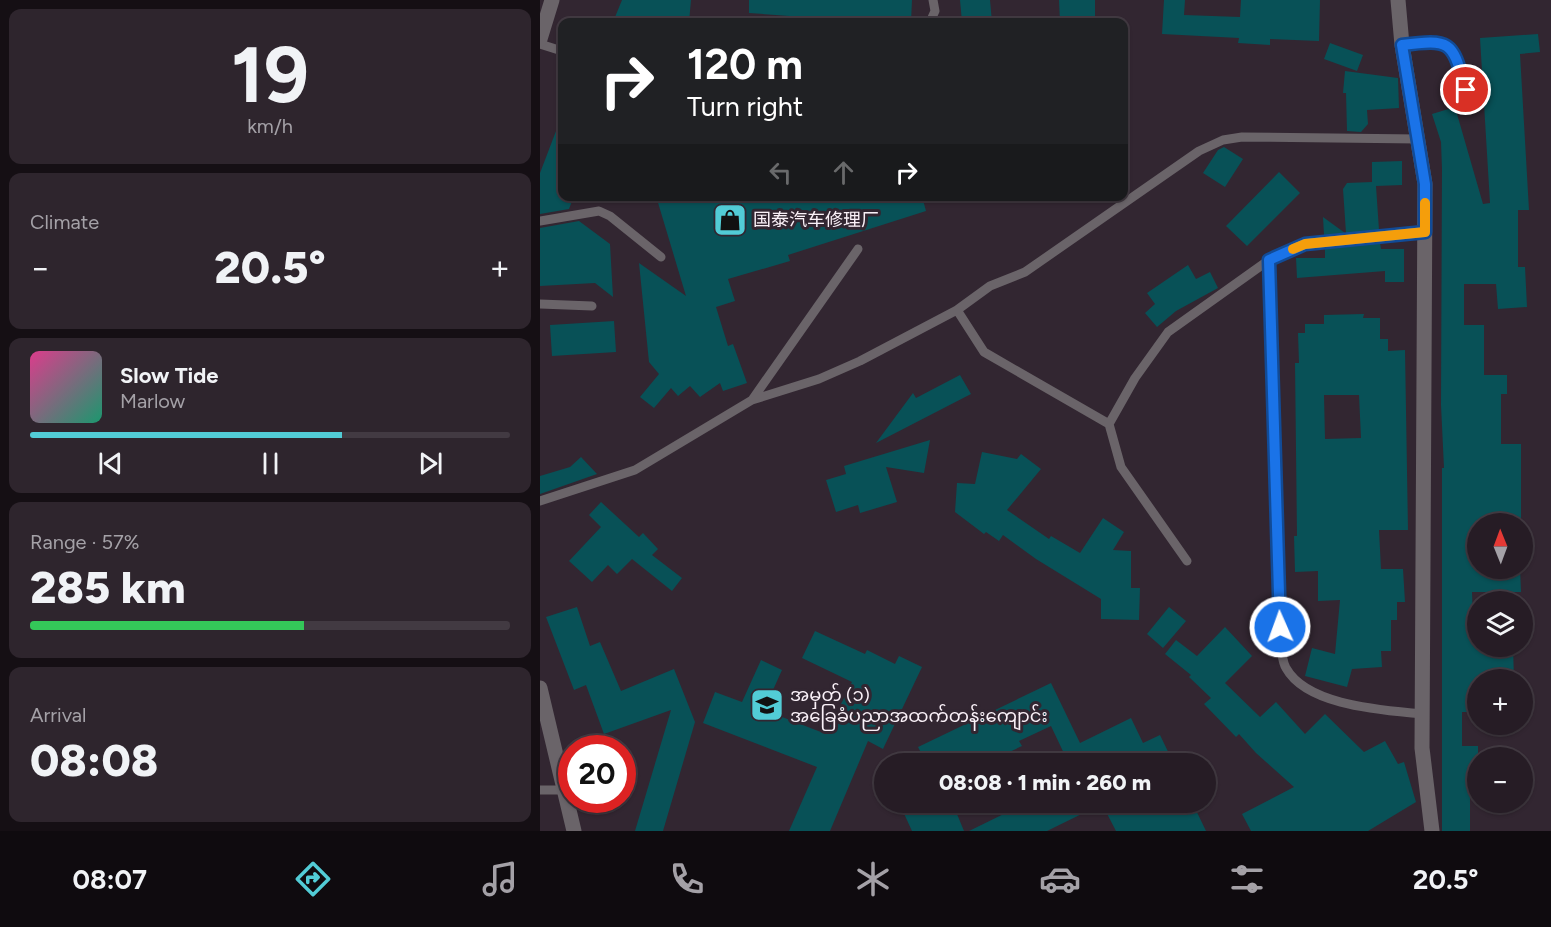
<!DOCTYPE html>
<html lang="en">
<head>
<meta charset="utf-8">
<style>
	body { margin:0; font-family:Figtree,"Noto Sans SC","Noto Sans Myanmar",sans-serif; background:#2e252d; color:#f1f3f6; height:100vh; display:flex; flex-direction:column; font-size:22px; white-space:nowrap }
	* { box-sizing:border-box; margin:0 }
	p { font-size:20px; color:#a4a1a7 }
	.icon { flex:none; width:33px; height:33px; fill:none; stroke:currentColor; stroke-width:2; stroke-linecap:round; stroke-linejoin:round }
	.map { position:relative; flex:1; overflow:hidden }
	.drawer { display:flex; flex-direction:column; gap:9px; padding:9px; background:#150f14; width:540px }
	.drawer>* { flex:none }
	.hud { position:absolute; left:18px; top:18px; width:570px; height:183px; border-radius:12px; box-shadow:0 2px 4px #0004,0 0 0 2px #423a42; background:#202124; color:#fff; overflow:hidden }
	.needle { width:39px; rotate:359deg }
	.controls { position:absolute; left:927px; top:513px; display:grid; gap:12px }
	.controls a { display:grid; place-items:center; width:66px; height:66px; border-radius:50%; background:#261c25; box-shadow:0 2px 4px #0004,0 0 0 2px #423a42; font-size:30px }
	.speed { position:absolute; left:18px; top:735px; display:flex; gap:12px; font-size:30px; font-weight:700; text-align:center }
	.speed>* { display:grid; place-content:center; width:78px; height:78px; border-radius:50%; background:#261c25; box-shadow:0 2px 4px #0004,0 0 0 2px #423a42; line-height:1 }
	.speed .limit { border:9px solid #d22; background:#fff; color:#111 }
	.pin { position:absolute; display:grid; place-items:center; width:51px; height:51px; color:#fff; margin:-26px; border:3px solid #fff; border-radius:50%; box-shadow:0 2px 6px #0007 }
	.me { position:absolute; width:66px; margin:-33px; rotate:358deg; stroke-linejoin:round; filter:drop-shadow(0 0 4px #0008) }
	.turn { display:flex; align-items:center; gap:21px; height:126px; padding:0 30px; font-size:27px }
	.turn .icon { width:78px; height:78px; stroke-width:2.5 }
	.turn b { display:block; font-size:42px; line-height:51px }
	.lanes { display:flex; align-items:center; height:57px; padding:0 30px; background:#0003; justify-content:center; gap:30px; direction:ltr }
	.lanes .off { opacity:.35 }
	.big { font-size:45px; font-weight:800; line-height:1.1 }
	.drawer .widget { flex:1; display:flex; flex-direction:column; justify-content:center; gap:9px; min-width:0; padding:0 21px; border-radius:12px; background:#2e252d }
	.drawer .dial { align-items:center; gap:0 }
	.dial b { font-size:78px; line-height:1 }
	.song { display:flex; align-items:center; gap:18px }
	.cover { width:72px; height:72px; border-radius:9px; background:linear-gradient(135deg,hsl(330 70% 55%),hsl(160 70% 35%)) }
	.played { height:6px; border-radius:3px; background:linear-gradient(90deg,#52ccd6 65%,#423a42 65%) }
	.keys { display:flex; justify-content:space-around; direction:ltr }
	.heat { display:flex; justify-content:space-between; align-items:center; font-size:33px; direction:ltr }
	.charge { height:9px; border-radius:4px; background:linear-gradient(90deg,#34c759 57%,#423a42 0) }
	.trip { position:absolute; left:334px; top:753px; width:342px; height:60px; border-radius:30px; background:#261c25; box-shadow:0 2px 4px #0004,0 0 0 2px #423a42; font-weight:800; line-height:60px; text-align:center }
	.tabs { display:flex; height:96px; justify-content:space-around; align-items:center; background:#0f0b0f; color:#a4a1a7 }
	.tabs .icon { width:42px; height:42px }
	.tabs .selected { color:#52ccd6 }
	.tabs b { font-size:27px; color:#f1f3f6 }
	main { display:flex; flex:1; min-height:0 }
	.map>svg:first-child { display:block }
	.building { fill:#085157; fill-rule:evenodd }
	.lines { fill:none; stroke-linecap:round; stroke-linejoin:round }
	.service { stroke:#6a6469; stroke-width:9 }
	.tertiary { stroke:#6a6469; stroke-width:15 }
	.route-casing { stroke:#114b97; stroke-width:15 }
	.route { stroke:#1a73e8; stroke-width:10 }
	.slow { stroke:#f59e0b; stroke-width:10 }
	.labels { text-anchor:middle; stroke-width:6; stroke-linejoin:round; paint-order:stroke }
	.poi-label { font-size:18px; fill:#faf1f8; stroke:#322631; text-anchor:start }
</style>
</head>
<body>
<main>
<section class="drawer">
<div class="widget dial"><b>19</b><p>km/h</p></div>
<div class="widget"><p>Climate</p>
<div class="heat"><a>−</a><b class="big">20.5°</b><a>+</a></div>
</div>
<div class="widget">
<div class="song"><i class="cover"></i><div><b>Slow Tide</b><p>Marlow</p></div></div>
<div class="played"></div>
<div class="keys"><svg class="icon" aria-label="previous" viewBox="0 0 24 24"><path d="M18 5L8 12l10 7zM5 5v14"/></svg><svg class="icon" aria-label="pause" viewBox="0 0 24 24"><path d="M8 5v14M16 5v14"/></svg><svg class="icon" aria-label="next" viewBox="0 0 24 24"><path d="M6 5l10 7-10 7zM19 5v14"/></svg></div>
</div>
<div class="widget"><p>Range · 57%</p><b class="big">285 km</b><div class="charge"></div></div>
<div class="widget"><p>Arrival</p><b class="big">08:08</b></div>
</section>
<div class="map">
<svg width="1011" height="831" viewBox="0 0 1011 831">
	<rect width="100%" height="100%" fill="#322631"/>
	<path class="building" d="M82,0H151L149,22H73Z
		M209,0H372L371,22H330L209,13Z
		M420,0H450L452,22H422Z
		M519,0H555V22H520Z
		M624,0H645L644,15L700,17L701,0H780L779,41L730,39V45L698,43L699,38L622,34Z
		M998,34L1000,52L980,54L989,210H978V267H985L987,307L958,309L956,284H924V325H944V375H967V394H961V444H981V524H938V568H980L981,592H932L934,646H973L974,680H938V712H922V746H938V774H930V831H902V468H904L901,405L902,169L901,142L892,114L915,107L943,204L950,203L940,38Z
		M790,43L823,55L817,71L784,59Z
		M805,71L858,78L859,108L827,110L828,124L821,132L807,131L806,93H803Z
		M21,118L22,196H34L29,209L0,214V173Z
		M684,147L703,159L685,187L663,173L678,150Z
		M862,161V185L836,186L839,230L806,233L803,189L807,183L832,182V162Z
		M739,172L760,193L707,246L686,226Z
		M116,196H382L386,211L248,255L250,261L188,279L195,301L176,307L188,346L193,344L207,383L183,391L180,383L160,397L150,386L138,396L131,388L114,408L100,397L119,374L109,362L99,263L146,296Z
		M783,217L805,233L784,235Z
		M39,221L70,244L73,297L55,283L0,286V228Z
		M840,243L841,249H864V282H845V271L757,278L756,258H785V249Z
		M648,265L656,279L670,272L678,288L636,311L617,327L605,313L615,304L607,293Z
		M824,314L823,318H840V339H848V351L865,350L868,530H839L841,569H863L865,602H857V620H851V651H841L842,667L812,669L807,687L765,676L772,648L795,654L800,600L778,601V571L755,572L754,536H757L755,363H759L758,333H765V324H784V315ZM784,395H819L821,438L785,439Z
		M74,321L76,352L12,356L10,325Z
		M420,375L431,394L336,443L373,393L376,398Z
		M390,440L384,473L346,467L357,502L320,513L318,505L296,512L286,480L306,474L304,466Z
		M442,452L477,459L481,454L501,469L467,510L509,539L511,536L540,553L563,518L584,532L573,550L591,551V588H600L599,620L561,619V599L496,559L463,535L459,541L446,532L444,534L415,512L417,483L435,484Z
		M41,457L57,474L0,494V476L30,467Z
		M61,502L99,537L103,533L118,549L112,555L142,578L132,591L92,559L77,574L68,565L52,582L29,561L61,527L49,515Z
		M37,607L50,646L60,642L81,691L134,669L155,722L123,831H95L131,710L64,734L46,685L34,690L6,617Z
		M629,607L646,621L623,648L607,634Z
		M685,627L712,656L685,683L720,717L736,702L765,734L785,714L824,752L845,741L858,764L864,762L876,802L828,831H711L702,814L754,787L716,753L699,734L696,737L664,704L671,698L649,677L651,675L625,654L636,640L657,656Z
		M275,631L325,654L327,650L355,664L359,656L382,667L343,749L328,741L290,831H249L277,767L163,723L175,692L202,702L221,660L242,670L224,710L286,734L312,682L262,658Z
		M511,683L540,743L591,718L603,743L620,735L634,764H566L562,756L546,764H529L511,726L479,741L482,746L444,764H387L378,747Z
		M372,802H412L424,831H372L361,807Z
		M488,802H652L666,831H576L562,804L507,831H429Z"/>
	<g class="lines">
		<path class="service" d="M390,22L395,11L393,0
			M0,44L22,51
			M862,45C873,44 886,40 896,42C922,46 925,88 931,109
			M0,221L59,211L70,216L121,257
			M729,260L740,627C742,638 740,658 746,668C767,706 843,710 882,714
			M0,304L52,306
			M417,310L450,286L485,272L659,151L683,140L702,137L878,139
			M212,400L279,379L320,361L417,310L444,352L569,424
			M0,501L95,470L212,400L318,249
			M647,561L581,467L569,424L595,378L628,332L729,260L765,244L885,232
			M0,790H24"/>
		<path class="tertiary" d="M858,0L862,45L885,184L882,748L892,831
			M0,39L12,0
			M0,688L34,831"/>
	</g>
	<g class="lines">
		<g class="route-casing">
			<path id="route" d="M740,627L729,260L765,244L885,232V184L862,45C914,38 912,43 926,90"/>
		</g>
		<use href="#route" class="route"/>
		<path class="slow" d="M753,249L765,244L885,232V203"/>
	</g>
	<defs>
		<g id="shop-square" transform="scale(1.725)"><rect x="-9" y="-9" width="18" height="18" rx="4" fill="#52ccd6" stroke="#322631"/><path d="M-5-2.5h2.3a2.7 3.5 0 0 1 5.4 0H5L5.5 6h-11ZM-1.5-2.5h3a1.5 2.3 0 0 0-3 0Z" fill="#111"/></g>
		<g id="school-square" transform="scale(1.725)"><rect x="-9" y="-9" width="18" height="18" rx="4" fill="#52ccd6" stroke="#322631"/><path d="M0-5L7-2L0 1L-7-2ZM-4 1L0 2.5L4 1V4Q0 6-4 4Z" fill="#111"/></g>
	</defs>
	<g fill-rule="evenodd">
		<use href="#shop-square" x="190" y="220"/>
		<use href="#school-square" x="227" y="705"/>
	</g>
	<g class="labels">
		<g class="poi-label">
			<text x="213" y="226">国泰汽车修理厂</text>
			<text x="250" y="701">အမှတ် (၁)<tspan x="250" dy="21">အခြေခံပညာအထက်တန်းကျောင်း</tspan></text>
		</g>
	</g>
</svg>
<div class="controls">
<a><svg class="needle" viewBox="-14 -14 28 28"><path d="M0-13l5 13h-10z" fill="#e53935"/><path d="M0 13l5-13h-10z" fill="#a4a1a7"/></svg></a>
<a><svg class="icon" aria-label="layers" viewBox="0 0 24 24"><path d="M12 4l9 5-9 5-9-5zM3 14l9 5 9-5"/></svg></a>
<a>+</a>
<a>−</a>
</div>
<div class="speed"><div class="limit">20</div></div>
<div class="pin" style="left:926px;top:90px;background:#d93025"><svg class="icon" aria-label="arrive" viewBox="0 0 24 24"><path d="M6 21V4h12l-3 4 3 4H6"/></svg></div>
<svg class="me" style="left:740px;top:627px" viewBox="-20 -20 40 40"><circle r="17" fill="#1a73e8" stroke="#fff" stroke-width="3"/><path d="M0-11L8 9 0 5-8 9z" fill="#fff"/></svg>
<div class="trip">08:08 · 1 min · 260 m</div>
<div class="hud">
<div class="turn"><svg class="icon" aria-label="right" viewBox="0 0 24 24"><path d="M7 20v-9h11M14 6l5 5-5 5"/></svg><div><b>120 m</b>Turn right</div></div>
<div class="lanes"><svg class="icon off" aria-label="left" viewBox="0 0 24 24"><path d="M17 20v-9H6M10 6l-5 5 5 5"/></svg><svg class="icon off" aria-label="ahead" viewBox="0 0 24 24"><path d="M12 20V5M6 11l6-6 6 6"/></svg><svg class="icon" aria-label="right" viewBox="0 0 24 24"><path d="M7 20v-9h11M14 6l5 5-5 5"/></svg></div>
</div>
</div>
</main>
<nav class="tabs">
<b>08:07</b>
<svg class="icon selected" aria-label="directions" viewBox="0 0 24 24"><path d="M12 3l9 9-9 9-9-9zM9 14v-3h6M13 9l2 2-2 2"/></svg>
<svg class="icon" aria-label="music" viewBox="0 0 24 24"><path d="M9 18V5l10-2v13"/><circle cx="6" cy="18" r="3"/><circle cx="16" cy="16" r="3"/></svg>
<svg class="icon" aria-label="phone" viewBox="0 0 24 24"><path d="M5 4h4l2 5-3 2q2 4 5 5l2-3 5 2v4C11 20 4 13 5 4z"/></svg>
<svg class="icon" aria-label="climate" viewBox="0 0 24 24"><path d="M12 3v18M4 7l16 10M4 17L20 7"/></svg>
<svg class="icon" aria-label="car" viewBox="0 0 24 24"><path d="M5 17H2v-5l4-1 3-4h7l3 4 3 1v5h-3M9 17h6M6 11h13"/><circle cx="7" cy="17" r="2"/><circle cx="17" cy="17" r="2"/></svg>
<svg class="icon" aria-label="filters" viewBox="0 0 24 24"><path d="M4 7h16M4 17h16"/><circle cx="9" cy="7" r="2"/><circle cx="15" cy="17" r="2"/></svg>
<b>20.5°</b>
</nav>
</body>
</html>
